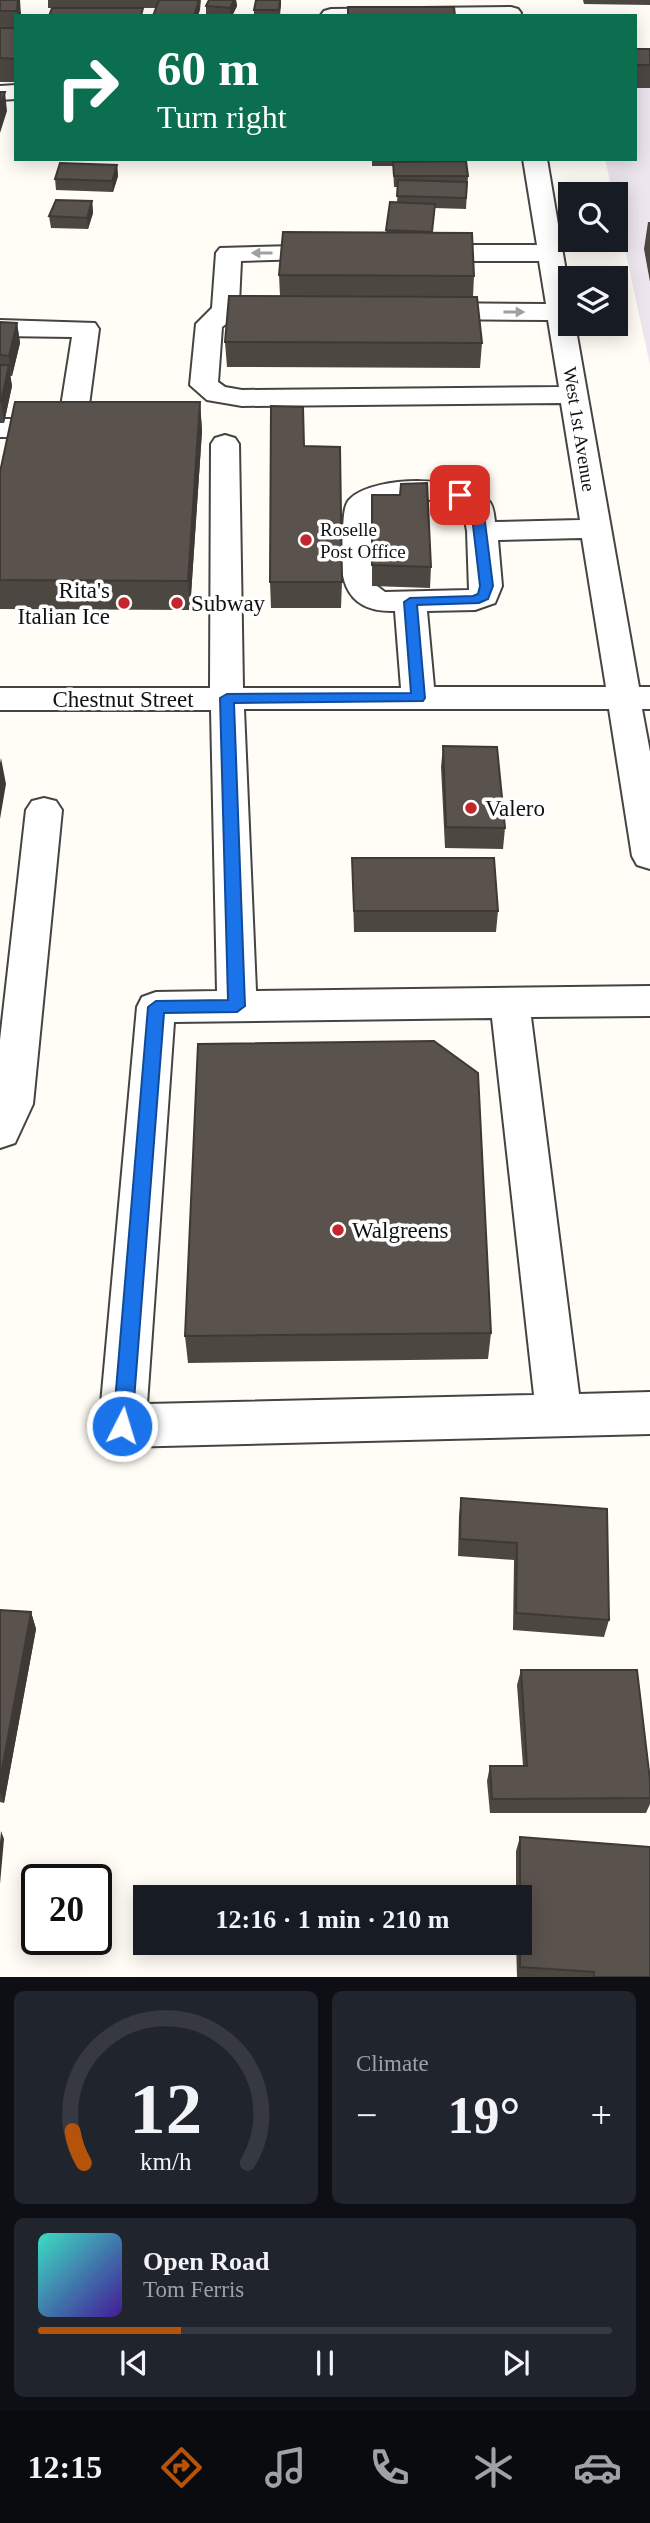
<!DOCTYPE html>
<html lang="en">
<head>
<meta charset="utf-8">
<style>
	body { margin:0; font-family:Georgia,serif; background:#20242c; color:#f1f3f6; height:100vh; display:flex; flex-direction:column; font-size:26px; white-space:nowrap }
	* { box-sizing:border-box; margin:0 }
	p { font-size:23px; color:#9ea1a6 }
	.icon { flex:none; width:38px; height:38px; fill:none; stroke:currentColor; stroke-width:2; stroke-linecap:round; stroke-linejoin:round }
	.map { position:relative; height:1977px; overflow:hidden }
	.drawer { display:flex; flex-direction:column; gap:14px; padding:14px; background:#0d0f14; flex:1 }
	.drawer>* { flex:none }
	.guide { position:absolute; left:14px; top:14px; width:623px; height:147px; border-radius:0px; box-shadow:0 4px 18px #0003; background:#0b6e4f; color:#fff; overflow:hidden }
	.fabs { position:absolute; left:558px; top:182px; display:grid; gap:14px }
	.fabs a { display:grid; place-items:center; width:70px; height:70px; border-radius:0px; background:#171b24; box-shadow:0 4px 18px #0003; font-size:35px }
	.speed { position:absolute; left:21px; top:1864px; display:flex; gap:14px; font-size:35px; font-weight:700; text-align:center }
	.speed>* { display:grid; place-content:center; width:91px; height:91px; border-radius:50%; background:#171b24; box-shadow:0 4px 18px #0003; line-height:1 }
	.speed .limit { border:4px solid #111; border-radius:10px; background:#fff; color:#111 }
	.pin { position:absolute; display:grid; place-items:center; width:60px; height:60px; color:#fff; margin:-30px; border-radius:14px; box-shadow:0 4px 10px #0006 }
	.me { position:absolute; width:77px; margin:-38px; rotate:5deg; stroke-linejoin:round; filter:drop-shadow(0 0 5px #0008) }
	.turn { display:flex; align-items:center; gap:24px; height:147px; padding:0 28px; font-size:32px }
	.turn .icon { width:91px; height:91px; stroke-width:2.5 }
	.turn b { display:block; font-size:49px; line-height:60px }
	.big { font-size:52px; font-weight:600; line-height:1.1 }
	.drawer .tile { flex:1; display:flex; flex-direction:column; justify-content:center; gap:10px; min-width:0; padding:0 24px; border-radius:10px; background:#20242c }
	.drawer .dial { align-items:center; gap:0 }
	.dial svg { height:182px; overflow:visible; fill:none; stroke:#363941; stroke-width:7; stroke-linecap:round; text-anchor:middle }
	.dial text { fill:#f1f3f6; stroke:none }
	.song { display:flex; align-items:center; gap:21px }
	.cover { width:84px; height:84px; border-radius:10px; background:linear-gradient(135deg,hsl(170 70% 55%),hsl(260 70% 35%)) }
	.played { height:7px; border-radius:4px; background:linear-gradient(90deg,#b45309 25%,#363941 25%) }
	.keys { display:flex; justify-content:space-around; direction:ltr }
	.heat { display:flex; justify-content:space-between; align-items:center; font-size:38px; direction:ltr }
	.drawer .tiles { flex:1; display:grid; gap:14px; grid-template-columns:1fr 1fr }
	.tile:last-child { grid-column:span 2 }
	.trip { position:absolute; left:133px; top:1885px; width:399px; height:70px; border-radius:0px; background:#171b24; box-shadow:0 4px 18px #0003; font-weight:600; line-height:70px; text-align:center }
	.dock { display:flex; height:112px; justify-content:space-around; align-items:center; background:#090b0e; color:#9ea1a6 }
	.dock .icon { width:49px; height:49px }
	.dock .selected { color:#b45309 }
	.dock b { font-size:32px; color:#f1f3f6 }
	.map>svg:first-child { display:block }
	.industrial { fill:#eee6ef }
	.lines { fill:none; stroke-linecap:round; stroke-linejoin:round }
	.minor-casing { stroke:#444; stroke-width:4 }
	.minor { fill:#fff; fill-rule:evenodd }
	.wall { fill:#4d4742 }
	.shaded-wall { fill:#3f3936 }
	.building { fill:#5a524d; stroke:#3f3936; stroke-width:2 }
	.oneway { fill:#a0a0a0 }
	.route { fill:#1a73e8; stroke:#114b97; stroke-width:2 }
	.poi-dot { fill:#c4262e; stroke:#fff; stroke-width:2.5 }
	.labels { text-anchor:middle; stroke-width:7; stroke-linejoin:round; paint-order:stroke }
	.far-street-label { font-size:19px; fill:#111; stroke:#fff }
	.far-poi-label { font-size:19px; fill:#111; stroke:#fff; text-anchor:start }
	.poi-label { font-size:23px; fill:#111; stroke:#fff; text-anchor:start }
	.street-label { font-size:23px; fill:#111; stroke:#fff }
</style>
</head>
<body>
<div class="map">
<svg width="650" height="1977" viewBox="0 0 650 1977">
	<rect width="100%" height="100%" fill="#fffdf5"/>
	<path class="industrial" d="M635,76H650V365L616,208V194H613L605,159H635Z"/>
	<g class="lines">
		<g class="minor-casing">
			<path id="minor" d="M511,7L518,9L521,13L520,16L321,15L324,11L331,9Z
				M16,85V99L0,100V86Z
				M523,159H547L570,295V324H575L639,687H650V709H642L650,752V869L637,865L632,856L609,709H244L256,991L650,986V1016L531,1017L579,1394L650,1392V1434L122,1447L106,1441L99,1426L137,1007L142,997L156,992L217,991L211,710H0V688H210L211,444L215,438L225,435L235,438L239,444L243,688H401L395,611C340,613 338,572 343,528C344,519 343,504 351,498C376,475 466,475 489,501C494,507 494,515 495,522L580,520L561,403L242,406L207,400L190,385L196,324L212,308L216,253L220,248L334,245L343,248L347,253L343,258L241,261L239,303L288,305L292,311L288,317C266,322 240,312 222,327L218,382L225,387L242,390L559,387L548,320L426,319L417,317L413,311L417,305L426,303L546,304L539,261H422L413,258L409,253L413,248L422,245H537ZM422,499L449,502L463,510L467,531L469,590L385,592L377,586L372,555L375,508L395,501ZM582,538L606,687H434L427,611L475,610L495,603L502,586L498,540ZM492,1018L534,1395L147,1404L174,1022Z
				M0,320L95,323L99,329L86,428L82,434L72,437H0V419H59L72,337L0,336Z
				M44,798L56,801L62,810L33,1104L15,1143L0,1148V1040L26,810L32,801Z"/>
		</g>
		<use href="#minor" class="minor"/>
	</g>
	<path class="wall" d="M0,0L21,12V16H16V82H0Z
		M48,0H201L200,10L156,8H48Z
		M209,0H236L237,6L232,16H206V6Z
		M583,0H650V5L584,4Z
		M281,4L280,16H254V10Z
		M635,49H650V88H635Z
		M372,159H459V161L468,176L466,209L434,208L432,233L474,276L473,297L482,343L480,368L227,367L225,342L280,296L279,275L386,233L390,202L397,203L398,187H394L393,166H372Z
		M117,165L118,176L113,192L56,190L55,179Z
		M92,201L93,213L88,229L51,228L49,216Z
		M648,222H650V282L644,249Z
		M0,322L17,323L20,343L12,376H10L12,386L4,423H0Z
		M200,402L202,431L190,610L0,609V472Z
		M304,446L342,582L341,608H271L270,582Z
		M372,495H400L431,567L430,588L372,586Z
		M443,746L505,828L503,849L445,848L441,767Z
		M352,858L498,911L496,932H354Z
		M491,1333L488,1359L188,1363L185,1336Z
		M461,1498L609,1620L604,1637L513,1630L514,1560L458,1556L459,1516Z
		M0,1610L31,1612L36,1629L4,1803L0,1802Z
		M521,1670L650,1780V1804L646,1813H490L487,1781L490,1766H523L517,1685Z
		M520,1837L650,1977H517L516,1942H520V1897H516V1851Z"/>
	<path class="shaded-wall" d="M18,0H20L21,16H17V11Z
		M199,0L200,10L198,16H194Z
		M234,0H236L237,6L232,16H230V8Z
		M280,0H281V4L279,16Z
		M5,92L7,111L0,133V107Z
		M117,165L118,176L113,192L112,181Z
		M92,201L93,213L88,229L87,218Z
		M17,323L20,343L12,376L9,356Z
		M9,365L12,386L4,423L1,402Z
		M200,402L202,431L190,610L188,581Z
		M1,758L6,784L0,819V763Z
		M31,1612L36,1629L4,1803L0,1792V1780Z
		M1,1831L4,1839L0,1884V1842Z"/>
	<path class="building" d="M0,0H18L17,11H0Z
		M159,0H199L194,16H153Z
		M209,0H234L230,8L206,6Z
		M256,0H280L279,10H254Z
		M348,7H454L455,16H348Z
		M52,8H143L141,16H49Z
		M0,28H16V59L0,58Z
		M635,49H650V65H635Z
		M0,92H5L0,107Z
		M466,161L468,176H394L393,162Z
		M60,163L117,165L112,181L55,179Z
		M398,180L467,182L466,198L397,196Z
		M56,200L92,201L87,218L49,216Z
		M390,202L435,204L432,232L386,230Z
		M283,232L472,233L474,276L279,275Z
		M229,296L477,297L482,343L225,342Z
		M0,322L17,323L9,356L0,355Z
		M0,365H9L1,402H0Z
		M15,402H200L188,581L0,580V472Z
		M271,406L303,407L304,446L340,447L342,582H270Z
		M427,483L431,567L372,565V495H400L401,484Z
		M443,746L497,747L505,828L446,827Z
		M352,858H494L498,911H354Z
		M434,1041L478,1073L491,1333L185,1336L198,1044Z
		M461,1498L607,1509L609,1620L516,1613L517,1543L460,1539Z
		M0,1610L31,1612L0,1780Z
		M521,1670H637L650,1780V1798L492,1799L490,1766H527Z
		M520,1837L650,1847V1977H594V1972L520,1967Z"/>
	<defs><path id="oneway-solid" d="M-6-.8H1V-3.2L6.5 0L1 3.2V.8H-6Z" transform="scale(1.75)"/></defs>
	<g class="oneway">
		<use href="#oneway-solid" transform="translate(262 253) rotate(-180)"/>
		<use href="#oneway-solid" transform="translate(514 312)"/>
	</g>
	<path class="route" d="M460,492L483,506L493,586L488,599L479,603L417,605L425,698L423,701L234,703L245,1006L237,1012L164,1013L132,1426L129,1432L122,1434L115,1432L113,1426L148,1007L156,1001L228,1000L220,698L227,694L411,693L404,602L410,598L473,596L478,594L480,586L471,508L454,495Z"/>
	<g class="poi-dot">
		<circle cx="306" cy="540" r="7"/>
		<circle cx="124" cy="603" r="7"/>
		<circle cx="177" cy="603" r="7"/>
		<circle cx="471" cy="808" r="7"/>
		<circle cx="338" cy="1230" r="7"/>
	</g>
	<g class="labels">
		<g class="far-street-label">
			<text transform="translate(580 429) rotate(81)" y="7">West 1st Avenue</text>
		</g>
		<g class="far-poi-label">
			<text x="320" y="536">Roselle<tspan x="320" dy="22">Post Office</tspan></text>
		</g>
		<g class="poi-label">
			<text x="110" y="598" text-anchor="end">Rita's<tspan x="110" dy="26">Italian Ice</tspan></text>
			<text x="191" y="611">Subway</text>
			<text x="485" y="816">Valero</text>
			<text x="352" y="1238">Walgreens</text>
		</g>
		<g class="street-label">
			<text x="123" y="707">Chestnut Street</text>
		</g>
	</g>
</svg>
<div class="fabs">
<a><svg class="icon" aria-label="search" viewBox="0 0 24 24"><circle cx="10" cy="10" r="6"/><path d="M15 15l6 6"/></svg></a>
<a><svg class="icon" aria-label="layers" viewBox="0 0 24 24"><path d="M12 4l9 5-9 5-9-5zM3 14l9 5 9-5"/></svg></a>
</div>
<div class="speed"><div class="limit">20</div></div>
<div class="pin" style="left:460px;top:495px;background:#d93025"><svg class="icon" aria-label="arrive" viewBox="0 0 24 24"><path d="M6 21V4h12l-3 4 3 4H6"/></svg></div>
<svg class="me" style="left:122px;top:1426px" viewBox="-20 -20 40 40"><circle r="17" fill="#1a73e8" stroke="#fff" stroke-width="3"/><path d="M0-11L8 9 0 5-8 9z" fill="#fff"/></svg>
<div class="trip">12:16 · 1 min · 210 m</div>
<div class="guide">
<div class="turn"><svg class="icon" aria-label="right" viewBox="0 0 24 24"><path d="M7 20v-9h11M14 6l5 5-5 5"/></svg><div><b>60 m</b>Turn right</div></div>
</div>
</div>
<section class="drawer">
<div class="tiles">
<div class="tile dial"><svg viewBox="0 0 100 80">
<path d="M14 69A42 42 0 1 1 86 69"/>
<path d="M14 69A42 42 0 0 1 9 55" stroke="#b45309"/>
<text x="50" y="56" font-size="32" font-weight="700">12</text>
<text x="50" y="72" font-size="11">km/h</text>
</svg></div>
<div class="tile"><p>Climate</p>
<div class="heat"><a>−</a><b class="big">19°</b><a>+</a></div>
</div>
<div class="tile">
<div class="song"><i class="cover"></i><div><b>Open Road</b><p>Tom Ferris</p></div></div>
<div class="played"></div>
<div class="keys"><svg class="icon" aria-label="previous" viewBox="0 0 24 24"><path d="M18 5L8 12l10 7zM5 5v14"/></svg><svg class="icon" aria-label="pause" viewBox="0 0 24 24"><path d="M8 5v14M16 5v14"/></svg><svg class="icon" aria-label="next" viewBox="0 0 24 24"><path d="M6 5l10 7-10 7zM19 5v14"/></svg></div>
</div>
</div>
</section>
<nav class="dock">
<b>12:15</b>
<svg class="icon selected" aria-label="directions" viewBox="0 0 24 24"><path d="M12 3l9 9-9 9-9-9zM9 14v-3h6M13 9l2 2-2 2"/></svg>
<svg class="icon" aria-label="music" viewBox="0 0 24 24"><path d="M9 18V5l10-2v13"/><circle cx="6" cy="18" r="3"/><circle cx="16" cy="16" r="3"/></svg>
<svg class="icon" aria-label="phone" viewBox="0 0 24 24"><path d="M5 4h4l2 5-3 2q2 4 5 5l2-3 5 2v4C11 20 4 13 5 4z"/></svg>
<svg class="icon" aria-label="climate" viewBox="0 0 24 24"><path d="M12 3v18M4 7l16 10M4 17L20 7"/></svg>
<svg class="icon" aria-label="car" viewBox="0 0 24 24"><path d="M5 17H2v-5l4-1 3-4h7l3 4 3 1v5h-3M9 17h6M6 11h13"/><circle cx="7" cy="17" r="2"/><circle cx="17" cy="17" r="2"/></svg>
</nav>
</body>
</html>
